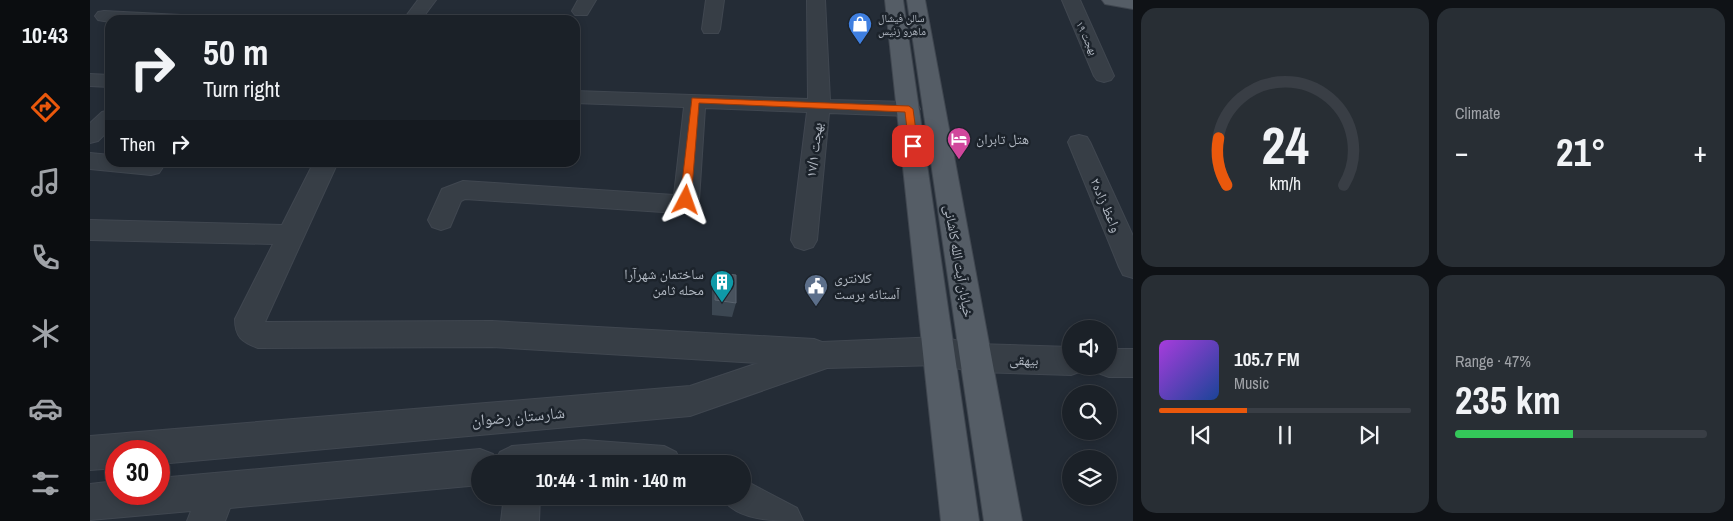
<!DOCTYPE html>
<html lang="en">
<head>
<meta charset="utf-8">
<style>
	body { margin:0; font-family:"Archivo Narrow","Noto Naskh Arabic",sans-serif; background:#282e34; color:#f1f3f6; height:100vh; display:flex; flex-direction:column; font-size:19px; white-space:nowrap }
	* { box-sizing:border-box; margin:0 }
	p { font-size:16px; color:#a0a3a8 }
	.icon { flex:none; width:28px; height:28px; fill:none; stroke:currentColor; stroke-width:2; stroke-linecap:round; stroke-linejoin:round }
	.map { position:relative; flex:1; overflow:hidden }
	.drawer { display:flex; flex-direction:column; gap:8px; padding:8px; background:#0f1216; width:600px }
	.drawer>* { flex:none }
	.guide { position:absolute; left:15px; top:15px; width:475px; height:152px; border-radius:15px; box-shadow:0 2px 8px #0003,0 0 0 1px #393e45; background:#1b2128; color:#f1f3f6; overflow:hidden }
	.controls { position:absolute; left:972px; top:320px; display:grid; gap:10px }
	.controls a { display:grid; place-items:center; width:55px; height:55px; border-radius:50%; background:#1b2128; box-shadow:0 2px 8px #0003,0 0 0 1px #393e45; font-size:25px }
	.speed { position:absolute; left:15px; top:440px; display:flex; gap:10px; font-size:25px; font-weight:700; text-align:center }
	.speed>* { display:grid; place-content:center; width:65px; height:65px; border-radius:50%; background:#1b2128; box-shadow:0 2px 8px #0003,0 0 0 1px #393e45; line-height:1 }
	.speed .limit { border:8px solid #d22; background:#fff; color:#111 }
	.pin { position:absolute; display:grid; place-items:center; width:42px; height:42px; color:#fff; margin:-21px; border-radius:10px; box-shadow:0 2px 8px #0006 }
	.me { position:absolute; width:55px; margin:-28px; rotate:4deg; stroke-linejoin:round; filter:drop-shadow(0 0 4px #0008) }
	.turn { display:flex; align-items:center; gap:18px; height:105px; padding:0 15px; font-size:22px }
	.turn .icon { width:65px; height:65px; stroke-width:2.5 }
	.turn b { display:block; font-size:35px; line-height:42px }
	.then { display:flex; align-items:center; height:48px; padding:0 15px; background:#0003; gap:10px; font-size:19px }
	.big { font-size:38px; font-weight:700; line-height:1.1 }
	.drawer .card { flex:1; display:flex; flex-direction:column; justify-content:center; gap:8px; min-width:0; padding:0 18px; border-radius:15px; background:#282e34 }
	.drawer .dial { align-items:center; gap:0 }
	.dial svg { height:130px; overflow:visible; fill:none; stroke:#393e45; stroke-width:7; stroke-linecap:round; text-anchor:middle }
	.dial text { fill:#f1f3f6; stroke:none }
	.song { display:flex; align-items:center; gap:15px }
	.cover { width:60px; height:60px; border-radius:8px; background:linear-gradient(135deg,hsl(280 70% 55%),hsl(220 70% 35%)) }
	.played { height:5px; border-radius:2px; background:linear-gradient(90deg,#ea580c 35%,#393e45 35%) }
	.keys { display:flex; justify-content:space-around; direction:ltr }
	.heat { display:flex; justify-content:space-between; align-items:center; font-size:28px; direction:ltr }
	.charge { height:8px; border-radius:4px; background:linear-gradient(90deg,#34c759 47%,#393e45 0) }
	.drawer .tiles { flex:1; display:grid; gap:8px; grid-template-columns:repeat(2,1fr) }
	.trip { position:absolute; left:381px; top:455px; width:280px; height:50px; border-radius:25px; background:#1b2128; box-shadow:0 2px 8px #0003,0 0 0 1px #393e45; font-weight:700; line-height:50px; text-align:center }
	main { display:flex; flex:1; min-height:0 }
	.tabs { display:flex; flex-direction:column; width:90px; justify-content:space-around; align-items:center; background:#0b0d10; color:#a0a3a8 }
	.tabs .icon { width:35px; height:35px }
	.tabs .on { color:#ea580c }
	.tabs b { font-size:22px; color:#f1f3f6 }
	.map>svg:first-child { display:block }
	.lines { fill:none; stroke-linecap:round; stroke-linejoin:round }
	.minor-casing { stroke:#404750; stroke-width:2 }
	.major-casing { stroke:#404750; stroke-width:2 }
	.minor { fill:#373e46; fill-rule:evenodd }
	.major { fill:#555d66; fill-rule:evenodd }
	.wall { fill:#3c4752 }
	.building { fill:#49535e; stroke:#59636e }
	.route { fill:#ea580c; stroke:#983908 }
	.labels { text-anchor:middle; stroke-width:5; stroke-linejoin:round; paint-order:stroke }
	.far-poi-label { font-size:11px; fill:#b2b9c3; stroke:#1c232b; text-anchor:start }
	.far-street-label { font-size:11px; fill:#b2b9c3; stroke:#1c232b }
	.poi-label { font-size:14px; fill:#b2b9c3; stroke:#1c232b; text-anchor:start }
	.street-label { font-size:14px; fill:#b2b9c3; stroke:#1c232b }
	.near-street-label { font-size:16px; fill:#b2b9c3; stroke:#1c232b }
</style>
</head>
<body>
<main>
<nav class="tabs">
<b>10:43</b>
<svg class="icon on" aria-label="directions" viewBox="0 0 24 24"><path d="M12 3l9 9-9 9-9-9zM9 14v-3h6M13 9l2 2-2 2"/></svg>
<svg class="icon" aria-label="music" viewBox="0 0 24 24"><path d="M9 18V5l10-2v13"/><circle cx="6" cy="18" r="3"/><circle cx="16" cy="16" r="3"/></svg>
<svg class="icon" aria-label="phone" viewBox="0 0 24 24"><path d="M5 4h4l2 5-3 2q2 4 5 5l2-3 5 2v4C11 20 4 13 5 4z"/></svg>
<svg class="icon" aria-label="climate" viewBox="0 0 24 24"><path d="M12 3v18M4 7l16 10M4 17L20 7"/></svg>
<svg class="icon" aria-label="car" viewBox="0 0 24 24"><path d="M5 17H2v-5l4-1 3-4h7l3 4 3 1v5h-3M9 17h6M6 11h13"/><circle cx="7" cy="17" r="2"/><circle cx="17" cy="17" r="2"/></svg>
<svg class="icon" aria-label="filters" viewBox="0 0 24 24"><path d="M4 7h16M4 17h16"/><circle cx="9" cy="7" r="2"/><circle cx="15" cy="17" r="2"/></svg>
</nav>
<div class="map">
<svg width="1043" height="521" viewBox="0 0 1043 521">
	<rect width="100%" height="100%" fill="#242c36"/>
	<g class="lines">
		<g class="minor-casing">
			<path id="minor" d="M328,0H346L331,20H313Z
				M488,0H506L497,15H485L482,11Z
				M616,0H634L630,29L628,33H614L612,29Z
				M717,0H735L740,100L819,102L827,104L830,109L827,114L819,116L739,113L727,240L723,247L714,250L705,247L701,240L717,112L615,108L609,200C604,208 597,210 588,213L375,199L371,201L360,227L351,230L342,227L338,220L352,189L373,181L584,195L594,107L485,103V91L718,99Z
				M972,0H990L1024,76L1021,80L1014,82L1007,80L1004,76Z
				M14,11L91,15L97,16L100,20H20V22L8,20L5,16L8,12Z
				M0,74L20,75V87L0,86Z
				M20,110V129L8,141L0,143V123L12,112Z
				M989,135L997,137L1000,142L1043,236V278L1033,275L1029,267L978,142L981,137Z
				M0,153L20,155V162H70L73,167L69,173L61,175L0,169Z
				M224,162H248L175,322L402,321L724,339L732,342L849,337L886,344L981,347V366H994L992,371L981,375L886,372L849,365L737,368L600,416L69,464V451H26V468L0,470V436L600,386L668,363L402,347L168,348C152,342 145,337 145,319L183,244L0,240V220L192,225Z
				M1019,349H1043V377H1019L1008,373L1005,366H1019Z
				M494,440L574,446L586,452L592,464H390V485L140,508L135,521H97L101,511L0,520V484L26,481V494H69V478L390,449L403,454L405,461L410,452L422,446Z
				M652,479L707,508L713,521C683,521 645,521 631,496H652Z
				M414,496H450L449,521H411Z"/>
		</g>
		<g class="major-casing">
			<path id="major" d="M795,0H813L889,521H851Z
				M817,0H835L932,521H894Z
				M1012,0H1043V9L1015,4Z"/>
		</g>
		<use href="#minor" class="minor"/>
		<use href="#major" class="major"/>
	</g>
	<path class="wall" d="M626,273L646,303L642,317L622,315V289Z"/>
	<path class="building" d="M626,273L646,275V303L625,300Z"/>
	<path class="route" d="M602,98L819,106L823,109L828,146L823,149L819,146L815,112L609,103L601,200L596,203L590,200Z"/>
	<defs>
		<g id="shop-pin" transform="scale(1.25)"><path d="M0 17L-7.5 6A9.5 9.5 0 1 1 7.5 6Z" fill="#3f7fe0" stroke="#1c232b"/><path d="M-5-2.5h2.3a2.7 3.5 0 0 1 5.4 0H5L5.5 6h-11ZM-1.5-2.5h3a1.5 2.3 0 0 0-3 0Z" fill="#fff"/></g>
		<g id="hotel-pin" transform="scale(1.25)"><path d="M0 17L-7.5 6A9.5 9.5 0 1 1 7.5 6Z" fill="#d1479c" stroke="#1c232b"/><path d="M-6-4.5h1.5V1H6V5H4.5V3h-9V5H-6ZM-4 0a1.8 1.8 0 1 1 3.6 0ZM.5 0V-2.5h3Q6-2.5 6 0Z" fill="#fff"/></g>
		<g id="building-pin" transform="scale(1.25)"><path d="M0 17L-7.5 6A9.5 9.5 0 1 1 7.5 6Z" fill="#0f9aa8" stroke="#1c232b"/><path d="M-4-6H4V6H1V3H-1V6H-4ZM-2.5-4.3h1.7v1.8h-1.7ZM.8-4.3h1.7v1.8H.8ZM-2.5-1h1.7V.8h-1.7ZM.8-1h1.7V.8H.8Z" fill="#fff"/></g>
		<g id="civic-pin" transform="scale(1.25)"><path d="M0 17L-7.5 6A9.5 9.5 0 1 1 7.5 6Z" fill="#5c6f8a" stroke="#1c232b"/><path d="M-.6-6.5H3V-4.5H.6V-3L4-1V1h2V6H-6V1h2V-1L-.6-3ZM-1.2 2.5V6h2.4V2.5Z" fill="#fff"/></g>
	</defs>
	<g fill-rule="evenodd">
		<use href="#shop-pin" x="770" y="24"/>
		<use href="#hotel-pin" x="869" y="139"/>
		<use href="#building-pin" x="632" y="282"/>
		<use href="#civic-pin" x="726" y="286"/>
	</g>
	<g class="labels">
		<g class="far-poi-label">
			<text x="788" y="22">سالن فیشال<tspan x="788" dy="13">ماهرو زنیس</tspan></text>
		</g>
		<g class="far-street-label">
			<text transform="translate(997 38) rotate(65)" y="4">بهجت ۱۹</text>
		</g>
		<g class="poi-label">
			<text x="886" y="144">هتل تابران</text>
			<text x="614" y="279" text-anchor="end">ساختمان شهرآرا<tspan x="614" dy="16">محله ثامن</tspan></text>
			<text x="744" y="283">کلانتری<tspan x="744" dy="16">آستانه پرست</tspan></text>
		</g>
		<g class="street-label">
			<text transform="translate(724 150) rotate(-83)" y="5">بهجت ۱۷/۱</text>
			<text transform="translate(1016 205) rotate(67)" y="5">واعظ زاده۲</text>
			<text transform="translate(869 261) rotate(80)" y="5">خیابان آیت الله کاشانی</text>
			<text transform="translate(934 360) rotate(2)" y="5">بیهقی</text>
		</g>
		<g class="near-street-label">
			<text transform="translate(428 416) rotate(-5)" y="6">شارستان رضوان</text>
		</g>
	</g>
</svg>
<div class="controls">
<a><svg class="icon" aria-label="sound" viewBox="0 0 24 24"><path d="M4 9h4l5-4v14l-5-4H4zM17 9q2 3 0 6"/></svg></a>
<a><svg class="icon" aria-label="search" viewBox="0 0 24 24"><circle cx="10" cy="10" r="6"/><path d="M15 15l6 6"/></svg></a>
<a><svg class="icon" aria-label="layers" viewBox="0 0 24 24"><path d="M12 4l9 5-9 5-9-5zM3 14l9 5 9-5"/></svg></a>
</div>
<div class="speed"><div class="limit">30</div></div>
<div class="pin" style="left:823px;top:146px;background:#d93025"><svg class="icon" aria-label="arrive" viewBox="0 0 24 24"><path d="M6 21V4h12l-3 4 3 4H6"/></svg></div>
<svg class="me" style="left:596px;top:200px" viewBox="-20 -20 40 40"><path d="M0-17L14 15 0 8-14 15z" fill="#ea580c" stroke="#fff" stroke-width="4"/></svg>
<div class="trip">10:44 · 1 min · 140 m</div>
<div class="guide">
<div class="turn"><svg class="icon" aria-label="right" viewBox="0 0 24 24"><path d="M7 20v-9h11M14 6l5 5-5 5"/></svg><div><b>50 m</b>Turn right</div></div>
<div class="then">Then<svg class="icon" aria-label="right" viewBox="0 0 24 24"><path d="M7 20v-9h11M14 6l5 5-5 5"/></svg></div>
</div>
</div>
<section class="drawer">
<div class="tiles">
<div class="card dial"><svg viewBox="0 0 100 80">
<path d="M14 69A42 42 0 1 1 86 69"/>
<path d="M14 69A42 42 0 0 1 9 40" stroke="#ea580c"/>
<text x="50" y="56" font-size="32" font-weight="700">24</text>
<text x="50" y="72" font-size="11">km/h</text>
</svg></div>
<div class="card"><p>Climate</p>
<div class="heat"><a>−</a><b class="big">21°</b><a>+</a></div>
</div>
<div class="card">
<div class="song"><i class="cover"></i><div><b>105.7 FM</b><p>Music</p></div></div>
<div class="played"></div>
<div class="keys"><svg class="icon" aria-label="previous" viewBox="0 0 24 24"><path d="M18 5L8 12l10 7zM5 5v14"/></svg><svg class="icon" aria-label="pause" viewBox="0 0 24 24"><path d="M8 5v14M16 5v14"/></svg><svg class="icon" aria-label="next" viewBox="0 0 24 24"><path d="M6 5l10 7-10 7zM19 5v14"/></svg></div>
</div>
<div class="card"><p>Range · 47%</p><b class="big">235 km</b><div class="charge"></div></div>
</div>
</section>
</main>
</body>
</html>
